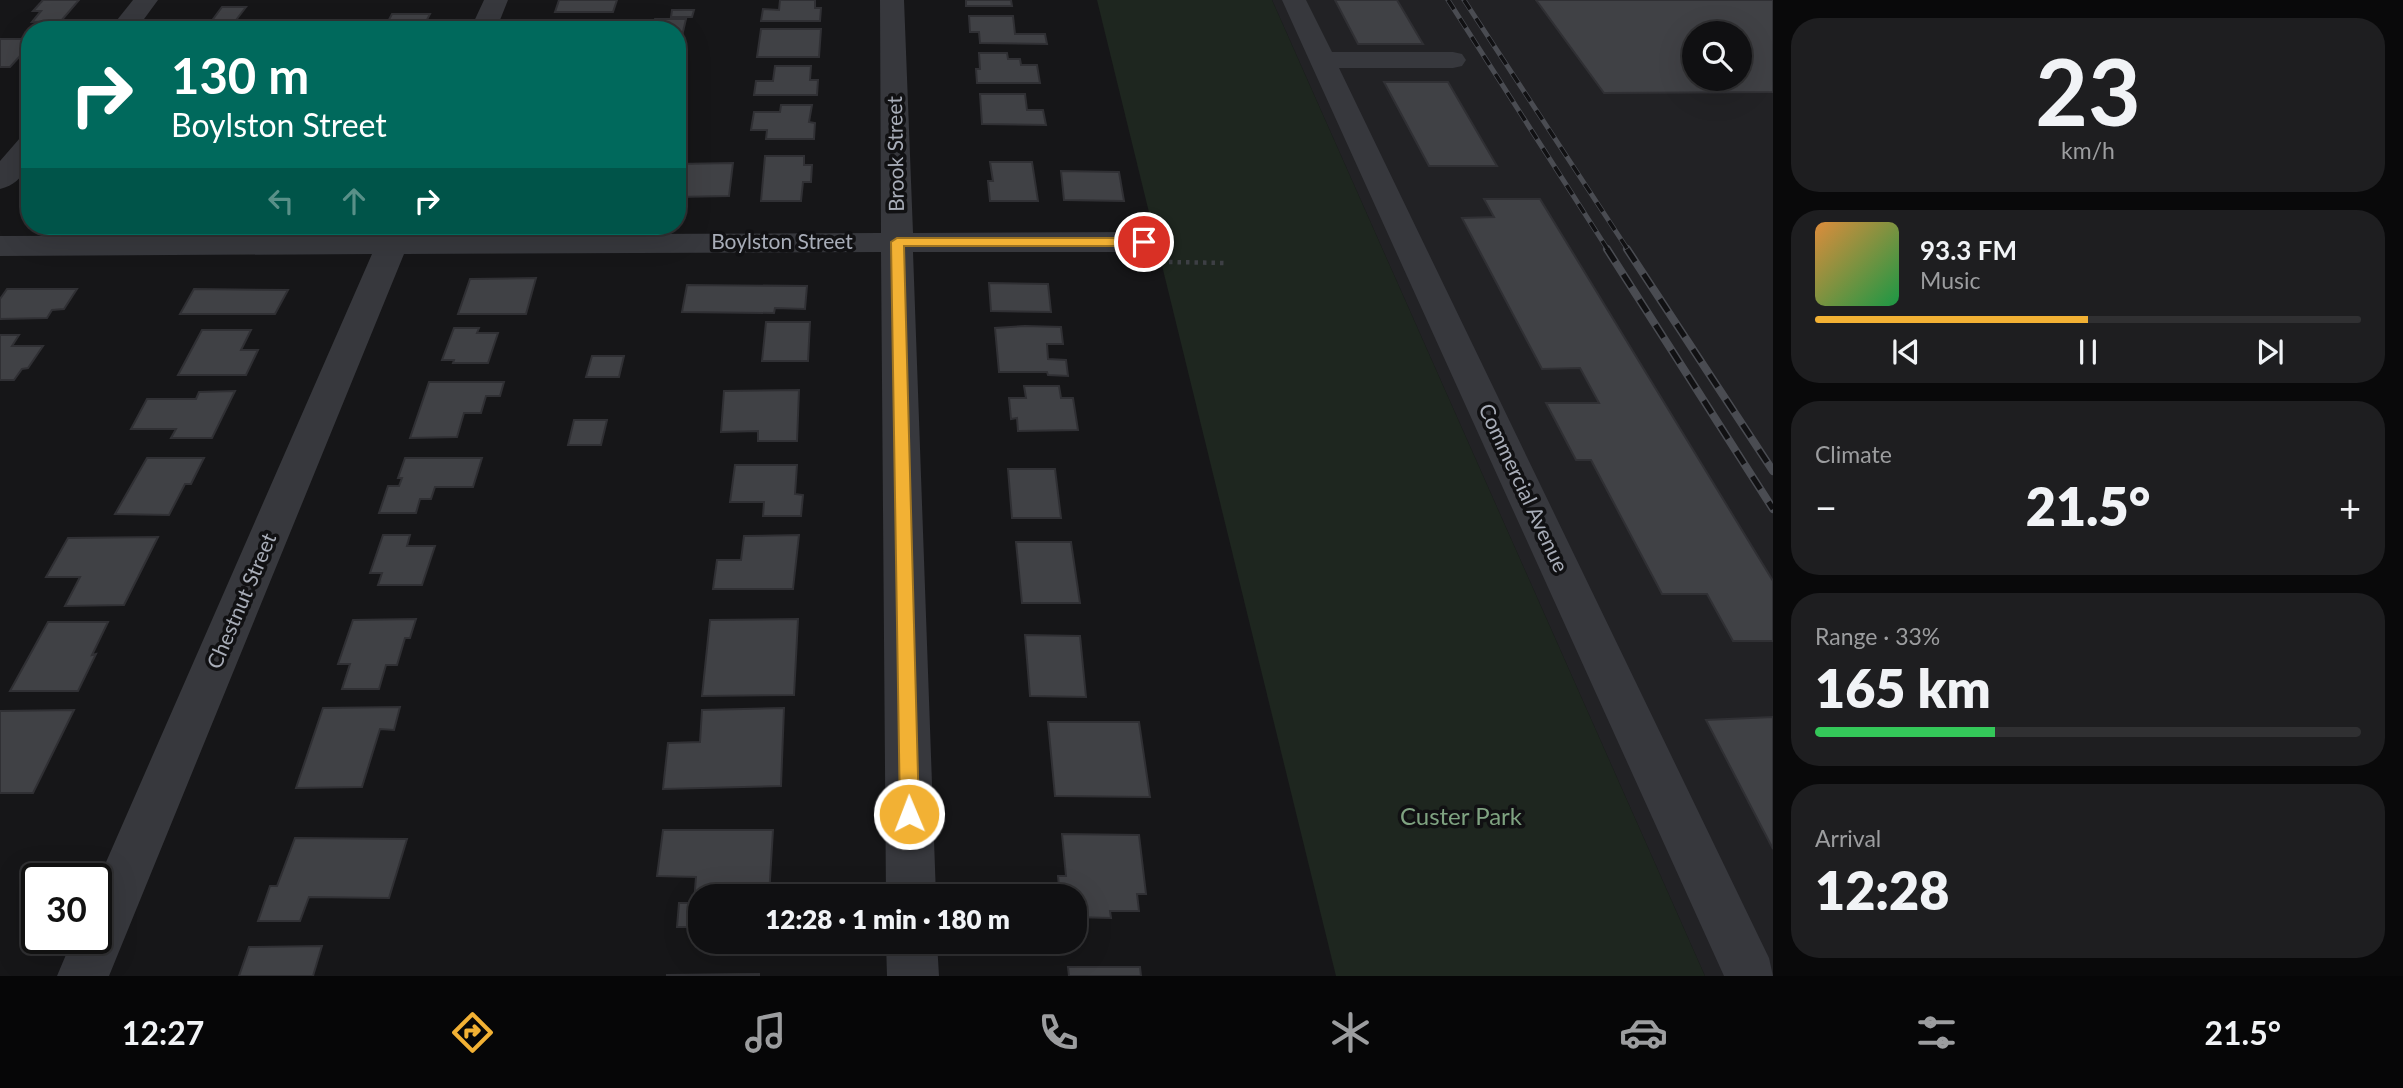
<!DOCTYPE html>
<html lang="en">
<head>
<meta charset="utf-8">
<style>
	body { margin:0; font-family:Lato,sans-serif; background:#1e1e20; color:#f1f3f6; height:100vh; display:flex; flex-direction:column; font-size:26px; white-space:nowrap }
	* { box-sizing:border-box; margin:0 }
	p { font-size:23px; color:#9c9d9f }
	.icon { flex:none; width:38px; height:38px; fill:none; stroke:currentColor; stroke-width:2; stroke-linecap:round; stroke-linejoin:round }
	.map { position:relative; flex:1; overflow:hidden }
	.details { display:flex; flex-direction:column; gap:18px; padding:18px; background:#09090a; width:630px }
	.details>* { flex:none }
	.hud { position:absolute; left:21px; top:21px; width:665px; height:214px; border-radius:28px; box-shadow:0 7px 28px #0002,0 0 0 2px #303032; background:#00695c; color:#fff; overflow:hidden }
	.controls { position:absolute; left:1682px; top:21px; display:grid; gap:14px }
	.controls a { display:grid; place-items:center; width:70px; height:70px; border-radius:50%; background:#101012; box-shadow:0 7px 28px #0002,0 0 0 2px #303032; font-size:35px }
	.speed { position:absolute; left:21px; top:863px; display:flex; gap:14px; font-size:35px; font-weight:700; text-align:center }
	.speed>* { display:grid; place-content:center; width:91px; height:91px; border-radius:50%; background:#101012; box-shadow:0 7px 28px #0002,0 0 0 2px #303032; line-height:1 }
	.speed .limit { border:4px solid #111; border-radius:10px; background:#fff; color:#111 }
	.pin { position:absolute; display:grid; place-items:center; width:60px; height:60px; color:#fff; margin:-30px; border:4px solid #fff; border-radius:50%; box-shadow:0 2px 7px #0007 }
	.me { position:absolute; width:77px; margin:-38px; rotate:359deg; stroke-linejoin:round; filter:drop-shadow(0 0 5px #0008) }
	.turn { display:flex; align-items:center; gap:24px; height:147px; padding:0 35px; font-size:32px }
	.turn .icon { width:91px; height:91px; stroke-width:2.5 }
	.turn b { display:block; font-size:49px; line-height:60px }
	.lanes { display:flex; align-items:center; height:66px; padding:0 35px; background:#0003; justify-content:center; gap:35px; direction:ltr }
	.lanes .off { opacity:.35 }
	.big { font-size:52px; font-weight:800; line-height:1.1 }
	.details .widget { flex:1; display:flex; flex-direction:column; justify-content:center; gap:10px; min-width:0; padding:0 24px; border-radius:28px; background:#1e1e20 }
	.details .dial { align-items:center; gap:0 }
	.dial b { font-size:91px; line-height:1 }
	.song { display:flex; align-items:center; gap:21px }
	.cover { width:84px; height:84px; border-radius:10px; background:linear-gradient(135deg,hsl(30 70% 55%),hsl(140 70% 35%)) }
	.played { height:7px; border-radius:4px; background:linear-gradient(90deg,#f2b134 50%,#303032 50%) }
	.keys { display:flex; justify-content:space-around; direction:ltr }
	.heat { display:flex; justify-content:space-between; align-items:center; font-size:38px; direction:ltr }
	.charge { height:10px; border-radius:5px; background:linear-gradient(90deg,#34c759 33%,#303032 0) }
	.trip { position:absolute; left:688px; top:884px; width:399px; height:70px; border-radius:28px; background:#101012; box-shadow:0 7px 28px #0002,0 0 0 2px #303032; font-weight:800; line-height:70px; text-align:center }
	.menu { display:flex; height:112px; justify-content:space-around; align-items:center; background:#060607; color:#9c9d9f }
	.menu .icon { width:49px; height:49px }
	.menu .on { color:#f2b134 }
	.menu b { font-size:32px; color:#f1f3f6 }
	main { display:flex; flex:1; min-height:0 }
	.map>svg:first-child { display:block }
	.built { fill:#222225; fill-rule:evenodd }
	.green { fill:#1e261f }
	.building { fill:#404145; stroke:#303034; stroke-width:2; fill-rule:evenodd }
	.lines { fill:none; stroke-linecap:round; stroke-linejoin:round }
	.path { stroke:#3d3f44; stroke-width:4.5; stroke-dasharray:3.5 5; stroke-linecap:butt }
	.minor { fill:#37383d; fill-rule:evenodd }
	.rail-far1-casing { stroke:#4a4c52; stroke-width:5 }
	.rail-casing { stroke:#4a4c52; stroke-width:8 }
	.rail-far1 { stroke:#111113; stroke-width:3.5; stroke-dasharray:11; stroke-linecap:butt }
	.rail { stroke:#111113; stroke-width:5; stroke-dasharray:15; stroke-linecap:butt }
	.route { fill:#f2b134; stroke:#9d7322; stroke-width:2 }
	.labels { text-anchor:middle; stroke-width:7; stroke-linejoin:round; paint-order:stroke }
	.street-label { font-size:21px; fill:#a8adb8; stroke:#111113 }
	.near-park-label { font-size:24px; fill:#7fa381; stroke:#111113 }
</style>
</head>
<body>
<main>
<div class="map">
<svg width="1773" height="976" viewBox="0 0 1773 976">
	<rect width="100%" height="100%" fill="#161618"/>
	<path class="built" d="M1272,0H1773V976H1705ZM1694,33H1740V79H1694Z"/>
	<path class="green" d="M1097,0H1272L1705,976H1336Z"/>
	<path class="building" d="M43,0H79L61,21L32,22L41,11H33Z
		M559,0H617L613,12H555Z
		M780,0H815V8H821L820,21H761L763,9L779,10Z
		M966,0H1011L1012,6H966Z
		M1335,0H1397L1423,44H1358Z
		M1536,0H1773V92L1604,93ZM1694,33H1740V79H1694Z
		M222,7H246L233,24H240L236,30H205Z
		M672,10H694L692,17H671Z
		M392,14H430L422,29H384Z
		M969,16H1013L1015,34H1045L1047,44L980,43L979,32H970Z
		M655,19H686L682,36H677V30H652Z
		M313,24H340L336,30H310Z
		M761,29H821L819,57H757Z
		M0,39H30V56H20L10,67H0Z
		M979,53H1007L1008,59H1020L1021,65H1037L1040,83H977L976,69H980Z
		M775,66H811L810,80H818L817,95H754L756,81H773Z
		M1384,82H1448L1497,166H1429Z
		M980,94H1025L1027,110H1043L1046,125L982,124Z
		M781,105H812L809,122L815,123L814,139H766L767,130H751L754,112H780Z
		M765,156H804V165H812L811,182H803L801,201H761Z
		M990,162H1032L1038,201H990L988,181H993Z
		M733,163L729,196L677,197V164Z
		M1061,171L1119,172L1124,201L1064,200Z
		M1484,199H1540L1773,581V641H1733L1707,594H1662L1591,460H1576L1546,403H1599L1580,368L1542,369L1462,218L1494,217Z
		M536,278L526,314H458L470,279Z
		M989,283L1048,284L1051,312L991,311Z
		M687,285L807,286L805,309L775,308L774,313L682,312Z
		M7,289H77L64,309L52,310L47,318L0,319V299Z
		M194,289L288,290L275,314H180Z
		M766,322H810L808,361H762Z
		M1025,326L1061,327L1063,344H1047L1048,359L1066,360L1068,376L1048,375L1047,372H999L995,328Z
		M454,328H479L477,333H498L488,363H453L454,360H442Z
		M202,330H251L241,350H258L246,375H178Z
		M0,335H19L12,346H43L28,368L22,369L14,380H0Z
		M592,356H624L619,377H586Z
		M429,382H504L500,396H486L481,413H464L457,437L410,438Z
		M1024,386H1059L1061,398H1073L1078,430L1018,431L1017,418L1011,419L1009,398H1026Z
		M799,390L797,441H758V431L721,432L724,391Z
		M235,391L212,438H171L176,429H131L147,399H196L199,392Z
		M574,420H607L601,445H568Z
		M147,458H204L191,484H185L169,515L115,514Z
		M405,458H482L473,487H435L431,499H420L416,513H379L388,486H399L402,478H398Z
		M735,465H797L795,494L803,495L801,516H763L764,502H730Z
		M1008,469H1055L1061,518H1012Z
		M383,535H410L407,546H435L422,585H378L382,573H370Z
		M799,535L793,589H713L717,560H741L744,536Z
		M158,537L124,605L65,606L80,577H46L68,538Z
		M1016,542H1071L1080,603H1022Z
		M416,619L410,638H405L397,665H386L379,689H342L350,664H338L353,620Z
		M798,619L794,695L702,696L710,620Z
		M48,622H108L92,655L96,654L78,691H10Z
		M1025,635L1080,636L1086,697L1030,696Z
		M400,707L394,730L380,729L362,787L296,788L323,708Z
		M784,708L781,786L663,789L668,743L700,742L702,710Z
		M74,710L33,793H0V711Z
		M1773,717V849L1706,720Z
		M1048,722H1139L1150,797L1055,796Z
		M663,830H773L769,896H700V927H677L679,903H694L696,877L657,876Z
		M1062,834L1139,835L1146,894H1137L1139,911H1110L1111,918L1074,917V896H1060L1058,876H1066Z
		M295,838L407,839L389,898L309,897L300,921H258L270,886H277Z
		M322,946L313,976H239L249,947Z
		M1068,967H1140L1141,976H1069Z
		M759,974V976H667V975Z"/>
	<g class="lines">
		<path class="path" d="M1169,262L1224,263"/>
		<path class="minor" d="M133,0H158L136,30H109Z
			M484,0H508L496,30H470Z
			M880,0H904L913,233L1144,232L1155,235L1160,242L1155,249L1144,252H913L936,896H886L881,252L404,254L109,976H57L73,938H96V885L372,254L0,256V236L380,235L385,226H415L412,235L881,233Z
			M1282,0H1306L1332,52H1453L1462,54L1466,60L1462,66L1453,68H1339L1769,958L1773,976H1724Z
			M30,135C30,159 28,182 0,189V161L20,138Z
			M886,942H937L939,976H887Z"/>
		<g class="rail-far1-casing">
			<path id="rail-far1" d="M1448,0L1608,250
				M1464,0L1628,250"/>
		</g>
		<g class="rail-casing">
			<path id="rail" d="M1607,249L1773,509
				M1627,249L1773,471"/>
		</g>
		<use href="#rail-far1" class="rail-far1"/>
		<use href="#rail" class="rail"/>
	</g>
	<path class="route" d="M897,238H1144L1151,242L1144,246H904L919,814L916,821L909,823L903,821L900,814L891,242Z"/>
	<g class="labels">
		<g class="street-label">
			<text transform="translate(896 154) rotate(-91)" y="7">Brook Street</text>
			<text x="782" y="249">Boylston Street</text>
			<text transform="translate(1523 488) rotate(65)" y="7">Commercial Avenue</text>
			<text transform="translate(242 601) rotate(-67)" y="7">Chestnut Street</text>
		</g>
		<g class="near-park-label">
			<text x="1461" y="825">Custer Park</text>
		</g>
	</g>
</svg>
<div class="controls">
<a><svg class="icon" aria-label="search" viewBox="0 0 24 24"><circle cx="10" cy="10" r="6"/><path d="M15 15l6 6"/></svg></a>
</div>
<div class="speed"><div class="limit">30</div></div>
<div class="pin" style="left:1144px;top:242px;background:#d93025"><svg class="icon" aria-label="arrive" viewBox="0 0 24 24"><path d="M6 21V4h12l-3 4 3 4H6"/></svg></div>
<svg class="me" style="left:909px;top:814px" viewBox="-20 -20 40 40"><circle r="17" fill="#f2b134" stroke="#fff" stroke-width="3"/><path d="M0-11L8 9 0 5-8 9z" fill="#fff"/></svg>
<div class="trip">12:28 · 1 min · 180 m</div>
<div class="hud">
<div class="turn"><svg class="icon" aria-label="right" viewBox="0 0 24 24"><path d="M7 20v-9h11M14 6l5 5-5 5"/></svg><div><b>130 m</b>Boylston Street</div></div>
<div class="lanes"><svg class="icon off" aria-label="left" viewBox="0 0 24 24"><path d="M17 20v-9H6M10 6l-5 5 5 5"/></svg><svg class="icon off" aria-label="ahead" viewBox="0 0 24 24"><path d="M12 20V5M6 11l6-6 6 6"/></svg><svg class="icon" aria-label="right" viewBox="0 0 24 24"><path d="M7 20v-9h11M14 6l5 5-5 5"/></svg></div>
</div>
</div>
<section class="details">
<div class="widget dial"><b>23</b><p>km/h</p></div>
<div class="widget">
<div class="song"><i class="cover"></i><div><b>93.3 FM</b><p>Music</p></div></div>
<div class="played"></div>
<div class="keys"><svg class="icon" aria-label="previous" viewBox="0 0 24 24"><path d="M18 5L8 12l10 7zM5 5v14"/></svg><svg class="icon" aria-label="pause" viewBox="0 0 24 24"><path d="M8 5v14M16 5v14"/></svg><svg class="icon" aria-label="next" viewBox="0 0 24 24"><path d="M6 5l10 7-10 7zM19 5v14"/></svg></div>
</div>
<div class="widget"><p>Climate</p>
<div class="heat"><a>−</a><b class="big">21.5°</b><a>+</a></div>
</div>
<div class="widget"><p>Range · 33%</p><b class="big">165 km</b><div class="charge"></div></div>
<div class="widget"><p>Arrival</p><b class="big">12:28</b></div>
</section>
</main>
<nav class="menu">
<b>12:27</b>
<svg class="icon on" aria-label="directions" viewBox="0 0 24 24"><path d="M12 3l9 9-9 9-9-9zM9 14v-3h6M13 9l2 2-2 2"/></svg>
<svg class="icon" aria-label="music" viewBox="0 0 24 24"><path d="M9 18V5l10-2v13"/><circle cx="6" cy="18" r="3"/><circle cx="16" cy="16" r="3"/></svg>
<svg class="icon" aria-label="phone" viewBox="0 0 24 24"><path d="M5 4h4l2 5-3 2q2 4 5 5l2-3 5 2v4C11 20 4 13 5 4z"/></svg>
<svg class="icon" aria-label="climate" viewBox="0 0 24 24"><path d="M12 3v18M4 7l16 10M4 17L20 7"/></svg>
<svg class="icon" aria-label="car" viewBox="0 0 24 24"><path d="M5 17H2v-5l4-1 3-4h7l3 4 3 1v5h-3M9 17h6M6 11h13"/><circle cx="7" cy="17" r="2"/><circle cx="17" cy="17" r="2"/></svg>
<svg class="icon" aria-label="filters" viewBox="0 0 24 24"><path d="M4 7h16M4 17h16"/><circle cx="9" cy="7" r="2"/><circle cx="15" cy="17" r="2"/></svg>
<b>21.5°</b>
</nav>
</body>
</html>
